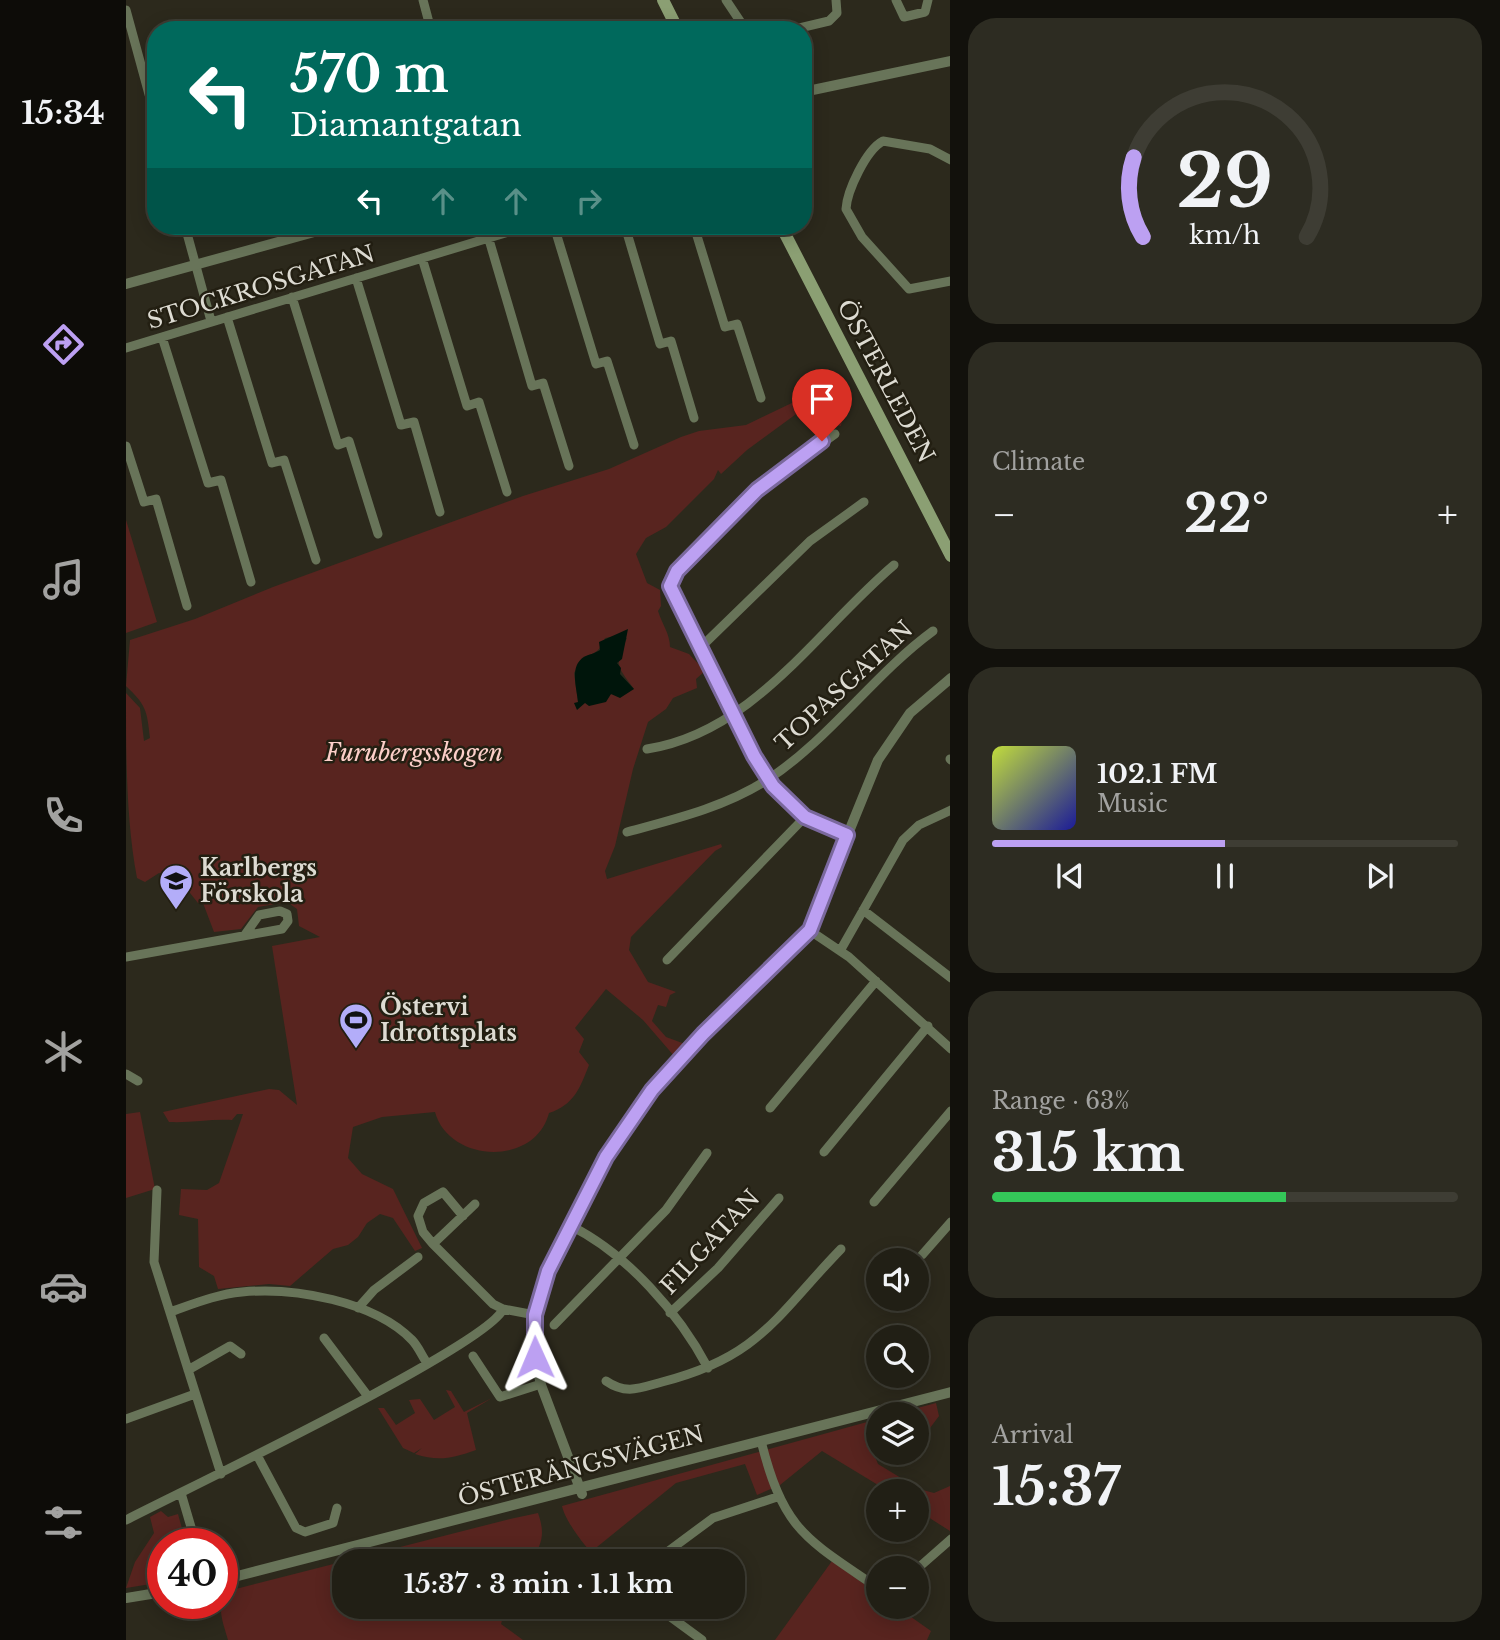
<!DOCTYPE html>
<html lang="en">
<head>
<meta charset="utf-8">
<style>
	body { margin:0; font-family:"Libre Baskerville",serif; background:#2d2c22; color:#f1f3f6; height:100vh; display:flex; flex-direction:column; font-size:26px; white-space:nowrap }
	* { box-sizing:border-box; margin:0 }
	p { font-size:23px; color:#a2a2a0 }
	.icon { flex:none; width:38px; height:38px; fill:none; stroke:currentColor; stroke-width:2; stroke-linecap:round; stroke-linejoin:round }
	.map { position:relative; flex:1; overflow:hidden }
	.drawer { display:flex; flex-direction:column; gap:18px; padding:18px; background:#12110c; width:550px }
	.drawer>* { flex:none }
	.guide { position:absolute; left:21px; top:21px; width:665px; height:214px; border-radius:28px; box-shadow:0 4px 18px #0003,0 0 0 2px #3e3d34; background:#00695c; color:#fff; overflow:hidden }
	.buttons { position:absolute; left:740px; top:1248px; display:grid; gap:14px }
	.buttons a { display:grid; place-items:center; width:63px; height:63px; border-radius:50%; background:#211f15; box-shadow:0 4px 18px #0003,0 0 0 2px #3e3d34; font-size:35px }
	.speed { position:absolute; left:21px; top:1528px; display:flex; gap:14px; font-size:35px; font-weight:700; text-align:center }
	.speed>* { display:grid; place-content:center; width:91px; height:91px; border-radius:50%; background:#211f15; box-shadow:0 4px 18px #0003,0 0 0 2px #3e3d34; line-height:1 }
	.speed .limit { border:10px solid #d22; background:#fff; color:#111 }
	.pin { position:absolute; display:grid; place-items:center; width:60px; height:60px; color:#fff; margin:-72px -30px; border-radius:50% 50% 50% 0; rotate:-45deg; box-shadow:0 0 7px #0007 }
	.pin .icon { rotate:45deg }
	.me { position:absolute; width:77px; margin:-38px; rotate:359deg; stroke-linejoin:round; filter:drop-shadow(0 0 5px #0008) }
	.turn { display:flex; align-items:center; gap:24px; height:147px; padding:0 28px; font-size:32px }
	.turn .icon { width:91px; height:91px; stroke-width:2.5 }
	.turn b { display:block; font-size:49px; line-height:60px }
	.lanes { display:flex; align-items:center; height:66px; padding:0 28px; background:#0003; justify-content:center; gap:35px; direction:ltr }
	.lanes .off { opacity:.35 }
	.big { font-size:52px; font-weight:700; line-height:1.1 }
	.drawer .card { flex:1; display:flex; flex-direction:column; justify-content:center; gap:10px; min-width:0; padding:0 24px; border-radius:28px; background:#2d2c22 }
	.drawer .dial { align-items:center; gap:0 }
	.dial svg { height:182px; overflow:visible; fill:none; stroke:#3e3d34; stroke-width:7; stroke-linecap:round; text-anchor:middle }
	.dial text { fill:#f1f3f6; stroke:none }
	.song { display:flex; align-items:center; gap:21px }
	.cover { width:84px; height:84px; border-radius:10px; background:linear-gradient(135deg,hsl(70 70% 55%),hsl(240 70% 35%)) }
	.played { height:7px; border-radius:4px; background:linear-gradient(90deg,#bca0f2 50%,#3e3d34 50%) }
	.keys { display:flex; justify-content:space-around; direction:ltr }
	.heat { display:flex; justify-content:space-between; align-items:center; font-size:38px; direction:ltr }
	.charge { height:10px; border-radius:5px; background:linear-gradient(90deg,#34c759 63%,#3e3d34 0) }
	.trip { position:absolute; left:206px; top:1549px; width:413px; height:70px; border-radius:28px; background:#211f15; box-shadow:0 4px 18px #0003,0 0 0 2px #3e3d34; font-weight:700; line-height:70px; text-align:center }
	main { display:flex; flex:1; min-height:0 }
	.tabs { display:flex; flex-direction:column; width:126px; justify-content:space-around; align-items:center; background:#0d0c08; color:#a2a2a0 }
	.tabs .icon { width:49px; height:49px }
	.tabs .current { color:#bca0f2 }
	.tabs b { font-size:32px; color:#f1f3f6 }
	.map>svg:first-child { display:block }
	.green { fill:#58241f; fill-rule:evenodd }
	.water { fill:#00150b }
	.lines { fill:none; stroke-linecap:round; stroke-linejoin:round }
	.minor { stroke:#687459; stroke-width:9 }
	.tertiary { stroke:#687459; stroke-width:10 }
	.secondary { stroke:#8b9f73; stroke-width:12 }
	.route-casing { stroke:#7a689d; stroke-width:18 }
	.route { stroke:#bca0f2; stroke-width:12 }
	.labels { text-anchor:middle; stroke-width:5; stroke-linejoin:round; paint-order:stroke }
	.street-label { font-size:23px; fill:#dddbd2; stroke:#231f12 }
	.park-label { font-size:23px; font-style:italic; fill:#fccfc9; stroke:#231f12 }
	.poi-label { font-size:23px; font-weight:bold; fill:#dddbd2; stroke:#231f12; text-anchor:start }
</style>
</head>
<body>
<main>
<nav class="tabs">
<b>15:34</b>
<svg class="icon current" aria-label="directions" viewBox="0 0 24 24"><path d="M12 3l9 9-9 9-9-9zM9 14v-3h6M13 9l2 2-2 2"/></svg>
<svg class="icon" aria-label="music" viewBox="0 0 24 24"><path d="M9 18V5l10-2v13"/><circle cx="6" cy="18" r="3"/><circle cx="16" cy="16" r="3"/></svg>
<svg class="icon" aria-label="phone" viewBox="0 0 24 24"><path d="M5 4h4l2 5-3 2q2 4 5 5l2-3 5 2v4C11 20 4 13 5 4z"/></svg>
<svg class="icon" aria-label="climate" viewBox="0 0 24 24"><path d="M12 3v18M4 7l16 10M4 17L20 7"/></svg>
<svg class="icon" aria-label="car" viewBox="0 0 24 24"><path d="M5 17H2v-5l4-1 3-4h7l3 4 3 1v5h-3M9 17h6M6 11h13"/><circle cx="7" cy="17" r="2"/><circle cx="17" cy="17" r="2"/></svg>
<svg class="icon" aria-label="filters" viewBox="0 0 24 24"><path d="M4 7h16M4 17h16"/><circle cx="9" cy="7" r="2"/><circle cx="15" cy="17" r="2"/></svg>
</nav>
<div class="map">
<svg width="825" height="1640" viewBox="0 0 825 1640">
	<rect width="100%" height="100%" fill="#2c291c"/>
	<path class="green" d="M695,389L702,390L716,421L715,426L708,425L692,398L621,450L595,474L592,470L588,479L540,527L520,538L510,554L521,583L534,590L535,606L532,611C536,624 544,634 544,647L563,654L579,671L570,679L571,688L547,698L540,709L522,722L507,769L489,846L479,871L481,879L595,844L596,847L589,851L505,937L503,950L522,982L550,992L544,995L540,1007L532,1005L526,1021L540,1037L559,1044L549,1057L517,1020L480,989L449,1028L458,1039L453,1052L463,1065C454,1088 448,1105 423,1113C409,1167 323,1163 309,1112L256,1117L227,1127L222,1158L236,1174L267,1189L296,1248L289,1251L267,1218L254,1214L241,1223L232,1237L222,1245L207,1249L164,1286L143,1284L92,1289L88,1276L73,1267L72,1219L53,1215L55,1189L81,1190L93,1183L117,1114H111L106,1120C84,1119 65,1123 43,1122L37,1112L143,1089L153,1090L171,1105L146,946L194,937L173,926L171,909L161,902L132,907L115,929L88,932L77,903H72L64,893L63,874L47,877L33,873L19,882L11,878C0,820 0,753 0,693L14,708L18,741L24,738C21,710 20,705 0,686L4,640L69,619L147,587L397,496L483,469L555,437L573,431L620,425ZM489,636L501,638C488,666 491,666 508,689L452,702L448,673L457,657C470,654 474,650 479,638Z
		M0,520L31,622L0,633Z
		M14,1112L29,1189L0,1198V1114Z
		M320,1390L325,1391L338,1412L366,1398L341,1413L350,1450C327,1458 313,1462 289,1454L296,1448L288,1453L277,1448L252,1408H258L270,1425L289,1413L283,1400L294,1399L308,1420L329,1407Z
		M810,1403L813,1416L804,1428L791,1437V1414H769Z
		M752,1419V1444L745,1447L752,1464L793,1489L808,1493L824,1486V1531L791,1510V1491H762L696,1451L654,1485L631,1495L619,1464L550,1483L471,1547L475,1561C462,1552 439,1521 436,1506Z
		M35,1511L42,1517L52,1514L60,1543L37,1544V1582L0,1588L9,1562L28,1533L24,1517Z
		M412,1513C419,1533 417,1544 404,1561H219V1606L380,1607L375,1624L397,1640H102C97,1622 89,1605 102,1591L384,1519Z
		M706,1561L752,1594V1606L771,1607L805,1631L801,1640H649Z"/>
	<path class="water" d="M502,629L496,659L491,663L495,668L494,674L508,689L494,698L485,694L480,702L463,706L459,703L451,710L448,703L452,702C451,688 443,666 458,657C463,654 468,654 474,650L473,642Z"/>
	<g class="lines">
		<path class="minor" d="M297,0L305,30
			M600,0L620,30
			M770,0L778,17L799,12L802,0
			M0,10L30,120
			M665,30L703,21L711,13L710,0
			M825,160L804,149L757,141C740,150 721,191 720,209L736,237L783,289L825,281
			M59,226L85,321
			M359,226L406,386L417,383L443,466
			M428,226L470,364L481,361L508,445
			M499,226L534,344L545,341L568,418
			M568,226L599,327L611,324L635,398
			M296,258L341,406L353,402L381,492
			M230,278L275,425L288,422L314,512
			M166,297L212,445L223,441L252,534
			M101,317L146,463L158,460L190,560
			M36,337L82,483L95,480L125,582
			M0,348L402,226
			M709,434L631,490L551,571L544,585L642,779L679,817L721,835
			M0,446L18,502L30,499L61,606
			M574,648L684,541L738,502
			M521,749C628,732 690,631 768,565
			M824,759L825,760
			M501,832C549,819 599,807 641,780C704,739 747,675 807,631
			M737,910L825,978
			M683,930L723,957L825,1049
			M714,951L777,840L793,825L825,810
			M0,957L156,929L162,921L161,914L154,911L133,915L118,936
			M541,960L679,817
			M0,1074L12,1081
			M644,1108L750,981
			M698,1152L802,1026
			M31,1190L28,1262L95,1474
			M748,1202L825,1111
			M349,1204L307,1244L367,1304L377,1309
			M445,1226C501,1254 553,1313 582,1368
			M307,1244L297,1232L292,1216L298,1203L317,1192L337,1216
			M796,1255L825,1222
			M232,1308L248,1290L292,1257
			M44,1312C67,1304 91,1294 116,1292C168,1287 248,1301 286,1340C292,1346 296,1356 301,1363
			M544,1313L592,1268L653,1198
			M428,1325L540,1210L581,1153
			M198,1338L241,1395
			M347,1356L374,1397L415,1384
			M62,1370L104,1346L115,1354
			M480,1381C500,1395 514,1388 536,1382C634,1357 650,1316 715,1249
			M0,1419L69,1394
			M635,1441C658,1531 679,1538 752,1588
			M131,1455L170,1528L179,1532L207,1523L211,1508
			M55,1493L70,1544
			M0,1520C54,1492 363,1345 377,1309L409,1315
			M529,1561L587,1518L651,1497
			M791,1569L825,1539
			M538,1606L542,1615L576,1640"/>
		<path class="tertiary" d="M677,92L825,61
			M0,284L210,226
			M456,1494L415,1385L409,1357V1315L422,1271L480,1157L515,1103L577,1034L683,930L752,760L784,713L825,678
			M96,1580L825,1392
			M0,1598L37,1592"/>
		<path class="secondary" d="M537,0L552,30
			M655,226L825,556"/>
	</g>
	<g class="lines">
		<g class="route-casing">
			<path id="route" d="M409,1357V1315L422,1271L480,1157L526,1090L577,1034L684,930L721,835L679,817L647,786L628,756L544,586L551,571L631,490L696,441"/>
		</g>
		<use href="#route" class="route"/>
	</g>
	<defs>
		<g id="school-pin" transform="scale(1.75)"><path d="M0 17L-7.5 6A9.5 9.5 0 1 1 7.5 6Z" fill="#b3adf9" stroke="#231f12"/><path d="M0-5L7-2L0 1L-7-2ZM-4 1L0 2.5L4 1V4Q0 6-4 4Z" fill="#111"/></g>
		<g id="stadium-pin" transform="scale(1.75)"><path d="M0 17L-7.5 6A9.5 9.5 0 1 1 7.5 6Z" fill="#b3adf9" stroke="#231f12"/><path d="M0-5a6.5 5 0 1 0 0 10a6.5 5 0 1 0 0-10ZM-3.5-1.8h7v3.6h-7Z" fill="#111"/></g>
	</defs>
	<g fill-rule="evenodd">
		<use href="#school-pin" x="50" y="881"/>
		<use href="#stadium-pin" x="230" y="1020"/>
	</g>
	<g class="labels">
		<g class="street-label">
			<text transform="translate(135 287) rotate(-17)" y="8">STOCKROSGATAN</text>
			<text transform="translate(760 381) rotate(62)" y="8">ÖSTERLEDEN</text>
			<text transform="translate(718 686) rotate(-43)" y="8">TOPASGATAN</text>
			<text transform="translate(584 1242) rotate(-47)" y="8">FILGATAN</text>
			<text transform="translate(455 1466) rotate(-15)" y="8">ÖSTERÄNGSVÄGEN</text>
		</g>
		<g class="park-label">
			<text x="288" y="761">Furubergsskogen</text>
		</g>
		<g class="poi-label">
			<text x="74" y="876">Karlbergs<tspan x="74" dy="26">Förskola</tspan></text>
			<text x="254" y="1015">Östervi<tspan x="254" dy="26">Idrottsplats</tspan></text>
		</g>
	</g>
</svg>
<div class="buttons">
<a><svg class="icon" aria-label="sound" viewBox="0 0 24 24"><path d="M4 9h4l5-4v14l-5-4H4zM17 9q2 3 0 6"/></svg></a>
<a><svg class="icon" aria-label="search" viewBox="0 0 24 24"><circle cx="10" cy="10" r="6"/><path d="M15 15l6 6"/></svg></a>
<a><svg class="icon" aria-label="layers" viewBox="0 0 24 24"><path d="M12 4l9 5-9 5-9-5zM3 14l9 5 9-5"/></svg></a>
<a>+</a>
<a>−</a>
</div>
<div class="speed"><div class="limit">40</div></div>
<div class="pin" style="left:696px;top:441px;background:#d93025"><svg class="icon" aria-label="arrive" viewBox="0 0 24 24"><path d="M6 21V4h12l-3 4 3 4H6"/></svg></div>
<svg class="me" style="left:409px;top:1357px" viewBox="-20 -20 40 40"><path d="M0-17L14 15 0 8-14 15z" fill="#bca0f2" stroke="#fff" stroke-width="4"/></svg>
<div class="trip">15:37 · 3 min · 1.1 km</div>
<div class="guide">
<div class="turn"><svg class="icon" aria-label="left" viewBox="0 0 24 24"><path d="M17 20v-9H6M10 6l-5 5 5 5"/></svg><div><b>570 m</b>Diamantgatan</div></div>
<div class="lanes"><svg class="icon" aria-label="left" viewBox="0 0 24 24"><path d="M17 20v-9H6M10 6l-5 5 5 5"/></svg><svg class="icon off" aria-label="ahead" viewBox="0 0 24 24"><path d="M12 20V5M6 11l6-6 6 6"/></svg><svg class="icon off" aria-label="ahead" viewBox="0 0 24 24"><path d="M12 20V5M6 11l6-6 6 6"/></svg><svg class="icon off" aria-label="right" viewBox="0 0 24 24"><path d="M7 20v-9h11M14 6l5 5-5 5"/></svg></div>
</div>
</div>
<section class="drawer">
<div class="card dial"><svg viewBox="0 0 100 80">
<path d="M14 69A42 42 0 1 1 86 69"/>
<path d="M14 69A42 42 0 0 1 10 34" stroke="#bca0f2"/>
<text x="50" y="56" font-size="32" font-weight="700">29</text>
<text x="50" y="72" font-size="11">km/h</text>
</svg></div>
<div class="card"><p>Climate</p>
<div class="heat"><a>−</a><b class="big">22°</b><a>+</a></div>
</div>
<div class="card">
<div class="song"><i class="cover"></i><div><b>102.1 FM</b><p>Music</p></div></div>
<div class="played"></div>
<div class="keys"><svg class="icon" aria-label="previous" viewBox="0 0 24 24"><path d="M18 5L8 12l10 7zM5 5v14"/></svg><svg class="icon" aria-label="pause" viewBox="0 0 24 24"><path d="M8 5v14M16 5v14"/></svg><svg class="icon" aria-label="next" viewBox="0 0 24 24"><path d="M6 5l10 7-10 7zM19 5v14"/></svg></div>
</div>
<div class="card"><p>Range · 63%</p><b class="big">315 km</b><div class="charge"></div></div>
<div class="card"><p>Arrival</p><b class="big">15:37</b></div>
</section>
</main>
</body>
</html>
